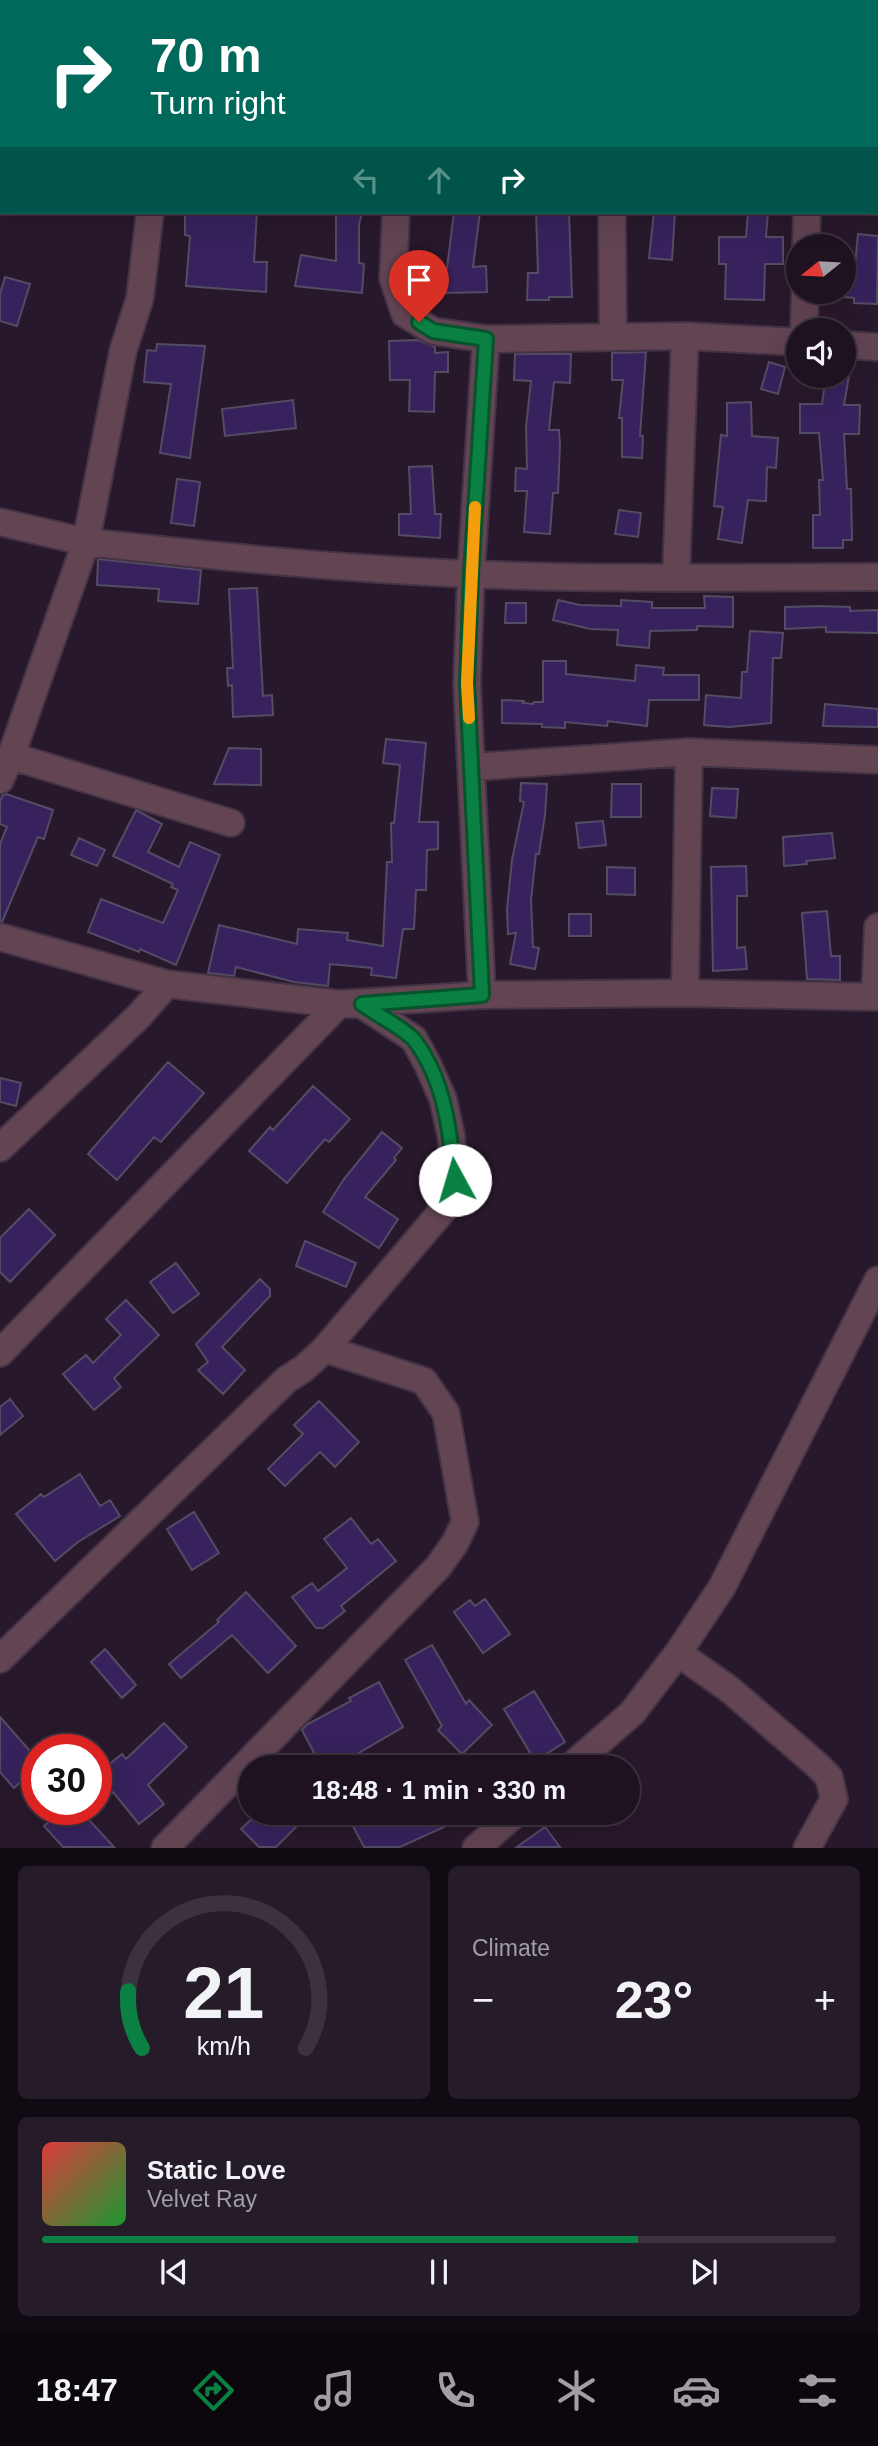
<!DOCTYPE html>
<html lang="en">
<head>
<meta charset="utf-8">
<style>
	body { margin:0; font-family:Helvetica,sans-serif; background:#261b29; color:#f1f3f6; height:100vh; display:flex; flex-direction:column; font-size:26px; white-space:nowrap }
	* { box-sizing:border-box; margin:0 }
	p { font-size:23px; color:#a19ea5 }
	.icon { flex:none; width:38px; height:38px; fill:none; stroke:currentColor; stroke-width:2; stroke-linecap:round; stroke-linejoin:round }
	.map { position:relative; height:1848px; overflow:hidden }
	.side { display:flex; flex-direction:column; gap:18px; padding:18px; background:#100a12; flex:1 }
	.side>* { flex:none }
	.guide { position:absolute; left:0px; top:0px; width:878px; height:214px; box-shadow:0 7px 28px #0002,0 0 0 2px #3c323e; background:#00695c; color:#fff; overflow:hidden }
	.needle { width:46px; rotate:252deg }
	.controls { position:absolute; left:786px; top:234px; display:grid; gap:14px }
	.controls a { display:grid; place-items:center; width:70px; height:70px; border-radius:50%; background:#1e1220; box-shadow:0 7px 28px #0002,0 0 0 2px #3c323e; font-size:35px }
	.speed { position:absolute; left:21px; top:1734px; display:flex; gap:14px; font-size:35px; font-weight:700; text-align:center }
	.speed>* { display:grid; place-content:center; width:91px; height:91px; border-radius:50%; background:#1e1220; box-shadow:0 7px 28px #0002,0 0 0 2px #3c323e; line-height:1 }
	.speed .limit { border:10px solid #d22; background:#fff; color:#111 }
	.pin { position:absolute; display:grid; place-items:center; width:60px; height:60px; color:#fff; margin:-72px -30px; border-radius:50% 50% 50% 0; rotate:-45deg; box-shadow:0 0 7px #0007 }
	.pin .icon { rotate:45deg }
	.me { position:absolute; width:77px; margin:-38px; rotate:354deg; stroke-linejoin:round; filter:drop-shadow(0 0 5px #0008) }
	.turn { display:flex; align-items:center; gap:24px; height:147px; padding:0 35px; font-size:32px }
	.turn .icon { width:91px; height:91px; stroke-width:2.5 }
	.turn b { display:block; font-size:49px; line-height:60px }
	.lanes { display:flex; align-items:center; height:66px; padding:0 35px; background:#0003; justify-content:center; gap:35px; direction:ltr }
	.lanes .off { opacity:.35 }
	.big { font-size:52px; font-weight:800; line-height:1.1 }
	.side .card { flex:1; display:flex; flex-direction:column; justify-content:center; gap:10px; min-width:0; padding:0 24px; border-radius:10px; background:#261b29 }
	.side .dial { align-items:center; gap:0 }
	.dial svg { height:182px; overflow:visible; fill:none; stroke:#3c323e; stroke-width:7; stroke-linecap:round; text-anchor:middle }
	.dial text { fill:#f1f3f6; stroke:none }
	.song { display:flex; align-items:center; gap:21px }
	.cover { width:84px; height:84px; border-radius:10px; background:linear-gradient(135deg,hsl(0 70% 55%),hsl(130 70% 35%)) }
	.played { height:7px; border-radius:4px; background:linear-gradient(90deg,#0b8043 75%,#3c323e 75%) }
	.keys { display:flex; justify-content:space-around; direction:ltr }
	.heat { display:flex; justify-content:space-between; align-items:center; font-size:38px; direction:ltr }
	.side .tiles { flex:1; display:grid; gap:18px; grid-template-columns:1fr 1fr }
	.card:last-child { grid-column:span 2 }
	.trip { position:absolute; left:238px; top:1755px; width:402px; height:70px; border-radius:35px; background:#1e1220; box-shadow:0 7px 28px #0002,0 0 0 2px #3c323e; font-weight:800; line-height:70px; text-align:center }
	.tabs { display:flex; height:112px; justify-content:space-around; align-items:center; background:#0c070d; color:#a19ea5 }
	.tabs .icon { width:49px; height:49px }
	.tabs .selected { color:#0b8043 }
	.tabs b { font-size:32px; color:#f1f3f6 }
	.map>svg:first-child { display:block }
	.building { fill:#37225d; stroke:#534c65; stroke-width:2 }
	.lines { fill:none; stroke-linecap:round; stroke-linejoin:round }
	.minor-casing { stroke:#433345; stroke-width:30 }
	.minor { stroke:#624453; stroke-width:26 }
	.route-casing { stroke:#07532c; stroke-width:18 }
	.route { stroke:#0b8043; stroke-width:12 }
	.slow { stroke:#f59e0b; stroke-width:12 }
</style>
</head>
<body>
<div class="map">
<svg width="878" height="1848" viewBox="0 0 878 1848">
	<rect width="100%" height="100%" fill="#28182b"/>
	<path class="building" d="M185,212H257L254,262H267L266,292L186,286L190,236L185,235Z
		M336,212H362L359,225V263L364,264L362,293L295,286L301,255L336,261Z
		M454,212H480L473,267L486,266L487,292L445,293L444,268H447Z
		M536,212H569L572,297H549V300H527L528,273H538Z
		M654,212H675L672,260L649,258Z
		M748,212H768L766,237H783V264H765L764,300L725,299L726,264H719V237H746Z
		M858,234L878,236L877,304L854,303V298L844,297V272L854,274Z
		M5,277L30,284L17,326L0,321V294Z
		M418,340L435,347V353L448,352V372H435L434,412L409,411L410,380H390L389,341Z
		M157,344L205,346L190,458L160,453L171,384L144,382L147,350L156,351Z
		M646,352L640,436H643L642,458L622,457V418H619L623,380H612V353Z
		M515,354H571L570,383L554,382L549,430H559L560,445L558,493H553L550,534L524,532L527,491H515L516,468L527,469L526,427L531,381L514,380Z
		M769,362L785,367L778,394L761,389Z
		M826,376H849L844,405H860L859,434H844L847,489H851L852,540H843V548H813V515H820L819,480H823L819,433H800V404H822Z
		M293,400L296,428L225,436L222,409Z
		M751,402L752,436L778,438L776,468L767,467L766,501L748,500L742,543L718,539L723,507L714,506L721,435L727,436V403Z
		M432,466L435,514H441L440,538L399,535V514H411L409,467Z
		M177,479L200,482L194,526L171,523Z
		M619,510L641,513L638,537L615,534Z
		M98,559L201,570L198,604L158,601L159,589L97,585Z
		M257,588L263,696L272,695L273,715L233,717L232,685L228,686L227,668H233L229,589Z
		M704,596L733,597V627L697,626V630L650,631L649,648L617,645L618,630L590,629L553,620L558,600L580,605L621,606V600L652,602V608H705Z
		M506,603H526V623H505Z
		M819,606L850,607V611L878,610V633L826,632V627L785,629V607Z
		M750,631L783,633L781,658H773L771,723L729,727L704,725L706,695L741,698L742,672H747Z
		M543,661H566V674L635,681L636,665L664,668L663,675H699V700H649L647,726L608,721L607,726L565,722V728L542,727V724L502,723V700L524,701L523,703L533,704L534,702H543Z
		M825,704L878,709V727L823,726Z
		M386,739L426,743L419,822H438V849L427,850L426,890H416L414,929H403L396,978L371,975L372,968L330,964L328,986L294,982L236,967L234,976L208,973L219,925L297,944L298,929L348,933L347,940L383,946L387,862H392L391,823H394L400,765L383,763Z
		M229,748L261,749V785L214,784Z
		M521,783L547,784L545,815L539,854H536L531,900L533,947L539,948L535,969L510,964L516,933L508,934L507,909L512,860L524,802L520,801Z
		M612,784H641V817H611Z
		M712,788L738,789L736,818L710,816Z
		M6,794L53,810L44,839L38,837L2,922H0V844L7,827L0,824V802L2,796Z
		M136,810L162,824L148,852L179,867L190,842L220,855L176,965L140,949L139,952L88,932L101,899L163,923L178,890L171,887L173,884L113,856Z
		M603,821L606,845L579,848L576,823Z
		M832,833L835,858L806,861L807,864L784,866L783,837Z
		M79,838L105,850L97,866L71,855Z
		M746,866L747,896H737V948L745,947L747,969L713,971L711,867Z
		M607,867L635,868V895L607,894Z
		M827,911L831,956H840V980L807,979L802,913Z
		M569,914H591V936H569Z
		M168,1062L204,1093L161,1142L154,1137L117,1180L88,1154Z
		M0,1078L21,1083L16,1106L0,1102Z
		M313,1086L350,1119L329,1142L325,1139L287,1183L249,1151L270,1127L273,1130Z
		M382,1132L402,1148L394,1158L396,1160L365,1197L398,1219L379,1248L323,1212L344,1179Z
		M29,1209L55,1235L10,1282L0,1272V1238Z
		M305,1241L356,1263L346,1287L296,1266Z
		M176,1263L199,1294L173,1313L150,1282Z
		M260,1279L270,1289V1296L222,1347L245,1370L223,1394L198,1370L208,1362L196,1344Z
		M126,1300L159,1335L114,1378L121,1387L94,1410L63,1374L86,1355L93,1363L121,1335L106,1319Z
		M10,1399L23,1416L0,1435V1407Z
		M319,1401L359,1442L335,1467L320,1452L285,1486L268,1469L303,1434L294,1425Z
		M80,1474L100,1506L110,1500L120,1516L78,1542L55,1561L16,1514L41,1494L44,1497Z
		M194,1512L219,1553L192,1570L167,1529Z
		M351,1518L371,1544L378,1539L396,1561L341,1606L345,1611L323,1628H316L292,1597L312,1583L318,1591L347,1568L324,1539Z
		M246,1592L296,1646L268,1673L232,1635L181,1678L169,1664L219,1622L217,1620Z
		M485,1599L510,1634L483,1653L454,1612L470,1600L475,1606Z
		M432,1645L466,1704L469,1700L492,1725L462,1754L438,1730L442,1726L405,1660Z
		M105,1649L136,1685L122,1698L91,1662Z
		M379,1682L403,1727L333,1768H322L302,1730L306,1725L351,1701L349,1698Z
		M534,1691L565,1742L535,1761L504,1709Z
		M0,1717L37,1759V1767L14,1788L0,1772Z
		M164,1723L187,1747L148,1785L164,1804L139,1824L113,1792L96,1806V1775L122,1754L126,1759Z
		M62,1810H80L114,1847H63L44,1826Z
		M258,1813H310L276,1847H259L241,1829Z
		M346,1813H437L444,1827L400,1847H364Z
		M545,1827L560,1847H517Z"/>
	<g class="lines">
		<g class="minor-casing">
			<path id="minor" d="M610,0V2
				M172,2L173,0
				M408,2V0
				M813,2V0
				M396,212L393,278L405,314L433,331L486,339L685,336L798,342
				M612,212L613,337
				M806,247L807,212
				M804,331L805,292
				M844,345L878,347
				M0,522L86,542L123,351L140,298L150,212
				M676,578L685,336
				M11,756L231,823
				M473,767L689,752L878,760
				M0,780L11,756L86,542C214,556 342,569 471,574C606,580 742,577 878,577
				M0,937L167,984L339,1004L482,995L685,993L878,997
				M685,993L689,752
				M482,995L467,683L471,574L486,339
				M875,997L878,927
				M0,1148L139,1016L167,984
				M0,1353L339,1004
				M678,1653L722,1587L878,1280
				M0,1659L286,1380L303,1369L325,1349L449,1203L455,1180L451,1135L443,1099L428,1065L414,1039L361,1004
				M569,1768L632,1713L678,1653L729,1689L816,1764L829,1777L834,1799L807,1848
				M165,1848L438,1567L455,1543L465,1522L446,1413L424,1381L325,1349
				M476,1848L516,1813"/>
		</g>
		<use href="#minor" class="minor"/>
	</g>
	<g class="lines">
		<g class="route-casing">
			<path id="route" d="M419,322L433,331L486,339L471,574L467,683L482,995L362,1004C374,1013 407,1030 415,1041C445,1081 450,1132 455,1180"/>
		</g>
		<use href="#route" class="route"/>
		<path class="slow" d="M469,718L467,683L475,507"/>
	</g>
</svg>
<div class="controls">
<a><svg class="needle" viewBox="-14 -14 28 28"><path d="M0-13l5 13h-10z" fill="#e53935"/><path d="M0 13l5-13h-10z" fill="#a19ea5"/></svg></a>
<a><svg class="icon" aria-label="sound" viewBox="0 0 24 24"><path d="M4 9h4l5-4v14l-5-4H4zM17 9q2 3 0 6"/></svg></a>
</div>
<div class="speed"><div class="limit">30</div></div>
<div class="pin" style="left:419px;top:322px;background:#d93025"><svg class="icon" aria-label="arrive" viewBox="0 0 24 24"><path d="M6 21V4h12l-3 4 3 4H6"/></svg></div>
<svg class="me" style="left:455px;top:1180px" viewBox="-20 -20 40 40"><circle r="19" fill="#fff"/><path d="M0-13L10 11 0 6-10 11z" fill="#0b8043"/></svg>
<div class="trip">18:48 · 1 min · 330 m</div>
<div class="guide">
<div class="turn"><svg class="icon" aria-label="right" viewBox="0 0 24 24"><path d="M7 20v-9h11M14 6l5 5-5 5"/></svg><div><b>70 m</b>Turn right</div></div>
<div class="lanes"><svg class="icon off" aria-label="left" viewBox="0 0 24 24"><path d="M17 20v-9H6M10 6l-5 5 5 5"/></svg><svg class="icon off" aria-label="ahead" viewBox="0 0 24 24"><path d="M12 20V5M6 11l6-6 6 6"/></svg><svg class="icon" aria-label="right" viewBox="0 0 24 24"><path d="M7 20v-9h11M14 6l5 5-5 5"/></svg></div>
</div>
</div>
<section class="side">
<div class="tiles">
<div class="card dial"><svg viewBox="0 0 100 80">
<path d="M14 69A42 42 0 1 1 86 69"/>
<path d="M14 69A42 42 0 0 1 8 44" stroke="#0b8043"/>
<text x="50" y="56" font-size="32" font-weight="700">21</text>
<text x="50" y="72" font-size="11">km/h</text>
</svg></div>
<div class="card"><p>Climate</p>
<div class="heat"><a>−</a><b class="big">23°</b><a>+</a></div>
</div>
<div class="card">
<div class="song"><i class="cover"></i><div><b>Static Love</b><p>Velvet Ray</p></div></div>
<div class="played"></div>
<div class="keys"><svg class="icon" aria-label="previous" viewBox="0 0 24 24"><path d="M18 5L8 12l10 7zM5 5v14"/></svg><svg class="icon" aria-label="pause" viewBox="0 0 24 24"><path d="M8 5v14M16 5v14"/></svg><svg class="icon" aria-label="next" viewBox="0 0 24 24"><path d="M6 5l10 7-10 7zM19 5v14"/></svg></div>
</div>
</div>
</section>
<nav class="tabs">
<b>18:47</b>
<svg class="icon selected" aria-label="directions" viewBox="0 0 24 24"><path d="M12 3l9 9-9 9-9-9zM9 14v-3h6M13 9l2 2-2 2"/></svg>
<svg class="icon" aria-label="music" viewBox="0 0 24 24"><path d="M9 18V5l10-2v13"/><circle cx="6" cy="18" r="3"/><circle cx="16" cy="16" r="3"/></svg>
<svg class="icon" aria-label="phone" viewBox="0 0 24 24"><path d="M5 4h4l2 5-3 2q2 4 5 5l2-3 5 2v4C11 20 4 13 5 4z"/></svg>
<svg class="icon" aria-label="climate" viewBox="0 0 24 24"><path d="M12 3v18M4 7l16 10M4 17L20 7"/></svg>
<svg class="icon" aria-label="car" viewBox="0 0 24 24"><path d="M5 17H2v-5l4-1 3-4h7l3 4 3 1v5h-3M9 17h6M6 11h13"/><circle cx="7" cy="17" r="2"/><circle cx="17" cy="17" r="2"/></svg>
<svg class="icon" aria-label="filters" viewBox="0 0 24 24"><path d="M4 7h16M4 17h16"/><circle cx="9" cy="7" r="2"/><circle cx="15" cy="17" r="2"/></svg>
</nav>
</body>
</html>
